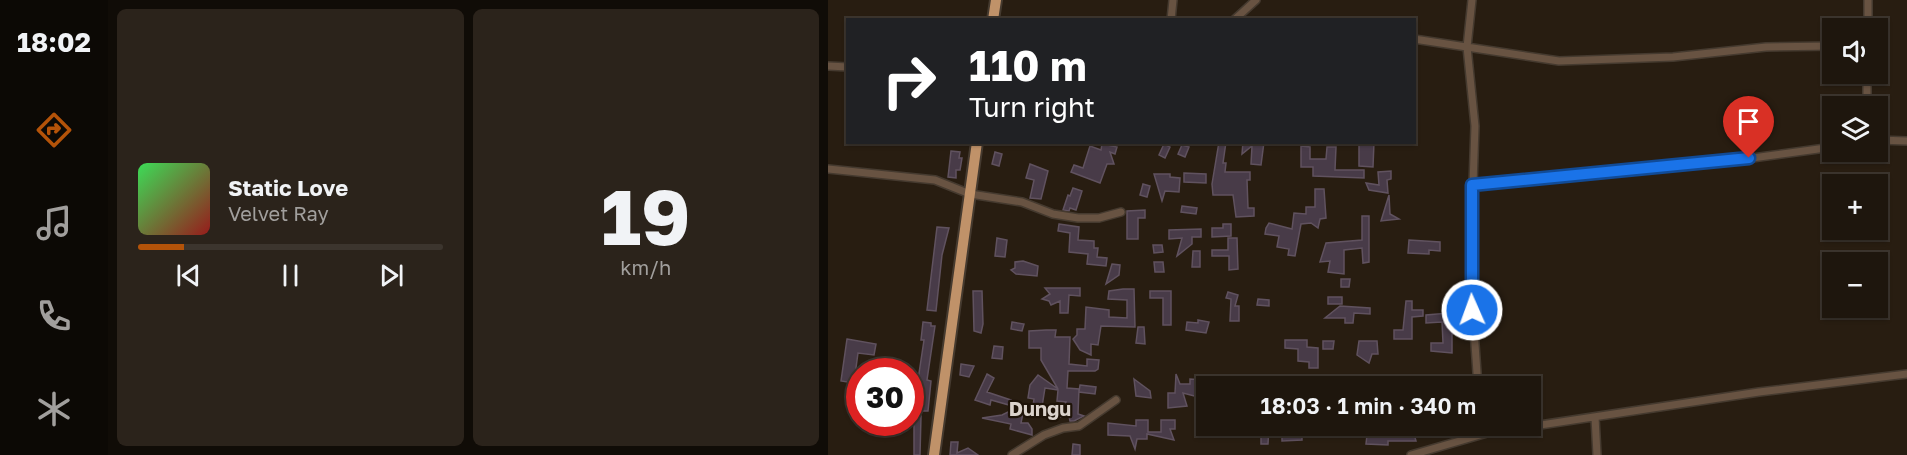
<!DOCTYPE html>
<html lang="en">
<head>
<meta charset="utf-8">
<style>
	body { margin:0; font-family:"Golos Text",sans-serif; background:#2b231b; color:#f1f3f6; height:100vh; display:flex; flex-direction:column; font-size:22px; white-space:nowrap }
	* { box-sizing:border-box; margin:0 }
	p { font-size:20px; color:#a19f9d }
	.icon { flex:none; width:33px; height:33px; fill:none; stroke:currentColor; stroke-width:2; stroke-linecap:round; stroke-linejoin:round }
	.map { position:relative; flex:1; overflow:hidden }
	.drawer { display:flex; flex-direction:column; gap:9px; padding:9px; background:#100c07; width:720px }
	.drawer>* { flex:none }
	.guide { position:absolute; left:18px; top:18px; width:570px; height:126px; border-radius:0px; box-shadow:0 2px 4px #0004,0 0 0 2px #3c352e; background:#202124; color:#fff; overflow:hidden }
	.buttons { position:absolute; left:994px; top:18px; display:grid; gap:12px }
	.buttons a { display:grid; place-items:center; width:66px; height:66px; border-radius:0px; background:#1e160d; box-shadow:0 2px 4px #0004,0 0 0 2px #3c352e; font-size:30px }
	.speed { position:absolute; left:18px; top:358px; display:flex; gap:12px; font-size:30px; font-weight:700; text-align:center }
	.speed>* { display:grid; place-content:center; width:78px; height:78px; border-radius:50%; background:#1e160d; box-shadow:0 2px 4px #0004,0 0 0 2px #3c352e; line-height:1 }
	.speed .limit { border:9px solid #d22; background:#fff; color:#111 }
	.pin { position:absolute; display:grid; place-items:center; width:51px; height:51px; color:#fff; margin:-62px -26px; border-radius:50% 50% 50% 0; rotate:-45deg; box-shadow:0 0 6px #0007 }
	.pin .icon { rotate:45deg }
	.me { position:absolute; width:66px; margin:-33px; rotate:358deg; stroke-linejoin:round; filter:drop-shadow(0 0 4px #0008) }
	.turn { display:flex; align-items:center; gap:21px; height:126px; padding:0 24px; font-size:27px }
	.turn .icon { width:78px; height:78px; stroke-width:2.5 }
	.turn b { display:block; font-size:42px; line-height:51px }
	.drawer .widget { flex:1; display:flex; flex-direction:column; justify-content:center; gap:9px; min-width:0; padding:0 21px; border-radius:9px; background:#2b231b }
	.drawer .dial { align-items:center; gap:0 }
	.dial b { font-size:78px; line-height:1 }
	.song { display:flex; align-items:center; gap:18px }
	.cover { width:72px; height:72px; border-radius:9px; background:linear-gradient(135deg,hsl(130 70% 55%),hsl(0 70% 35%)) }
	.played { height:6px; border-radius:3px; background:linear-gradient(90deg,#b45309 15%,#3c352e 15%) }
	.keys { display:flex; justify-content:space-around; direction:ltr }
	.drawer .tiles { flex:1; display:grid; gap:9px; grid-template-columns:repeat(2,1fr) }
	.trip { position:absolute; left:368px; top:376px; width:345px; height:60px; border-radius:0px; background:#1e160d; box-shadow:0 2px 4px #0004,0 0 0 2px #3c352e; font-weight:600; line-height:60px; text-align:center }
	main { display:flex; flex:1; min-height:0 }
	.dock { display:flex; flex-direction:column; width:108px; justify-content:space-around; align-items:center; background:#0c0905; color:#a19f9d }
	.dock .icon { width:42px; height:42px }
	.dock .current { color:#b45309 }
	.dock b { font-size:27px; color:#f1f3f6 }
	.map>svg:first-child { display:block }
	.building { fill:#483b48; stroke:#60525f; stroke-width:1.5 }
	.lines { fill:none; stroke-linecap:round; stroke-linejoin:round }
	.minor-casing { stroke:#453a2f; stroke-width:10 }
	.trunk-casing { stroke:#453a2f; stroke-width:14 }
	.minor { stroke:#685342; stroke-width:7 }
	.trunk { stroke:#c09269; stroke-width:10 }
	.route-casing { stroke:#114b97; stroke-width:15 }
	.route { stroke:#1a73e8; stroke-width:10 }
	.labels { text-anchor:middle; stroke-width:4.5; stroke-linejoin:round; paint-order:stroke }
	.quarter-label { font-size:20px; font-weight:bold; fill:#dbd3cc; stroke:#1e1308 }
</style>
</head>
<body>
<main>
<nav class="dock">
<b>18:02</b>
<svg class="icon current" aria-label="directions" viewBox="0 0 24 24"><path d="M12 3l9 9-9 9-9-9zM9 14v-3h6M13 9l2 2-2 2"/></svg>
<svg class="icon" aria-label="music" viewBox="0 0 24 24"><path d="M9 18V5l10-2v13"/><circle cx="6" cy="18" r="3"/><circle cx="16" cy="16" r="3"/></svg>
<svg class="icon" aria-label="phone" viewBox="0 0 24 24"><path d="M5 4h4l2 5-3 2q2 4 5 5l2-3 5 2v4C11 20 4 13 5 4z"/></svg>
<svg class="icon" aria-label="climate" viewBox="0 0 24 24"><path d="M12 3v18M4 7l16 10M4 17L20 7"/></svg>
</nav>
<section class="drawer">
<div class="tiles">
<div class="widget">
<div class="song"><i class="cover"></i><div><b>Static Love</b><p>Velvet Ray</p></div></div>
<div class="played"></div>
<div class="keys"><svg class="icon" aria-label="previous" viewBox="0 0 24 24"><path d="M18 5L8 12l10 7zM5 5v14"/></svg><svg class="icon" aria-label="pause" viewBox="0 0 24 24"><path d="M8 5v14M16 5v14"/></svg><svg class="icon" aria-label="next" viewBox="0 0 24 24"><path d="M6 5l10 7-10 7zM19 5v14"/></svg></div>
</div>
<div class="widget dial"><b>19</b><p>km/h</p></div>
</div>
</section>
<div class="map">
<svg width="1079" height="455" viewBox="0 0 1079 455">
	<rect width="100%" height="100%" fill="#281d11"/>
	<path class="building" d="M391,142H398L395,163H398L397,172H422V180H419L420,208H426V216L408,217L405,195H385L384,184Z
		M415,142H436L433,165L423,164L424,146L414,154Z
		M531,142H546L545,167L531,166Z
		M274,144L289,147L287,154L282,152L286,164H279L272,183L243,172L246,165L255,168L262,146L273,150Z
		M336,144L342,147L337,158L331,155Z
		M354,145L361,147L357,157L350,154Z
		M473,146L482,147V159H498L499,147H508L507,170H536V178L485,176V167H473Z
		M123,151L132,152L131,158H134L132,170H128V178L120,177Z
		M167,152L174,154L171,166L164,164Z
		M202,164L220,171L213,199L202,198L206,180L198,178Z
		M563,171V179L559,180L560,193L541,190L538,183L551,185L550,172Z
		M356,173L378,174V183L356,182Z
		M326,174H342V177L352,178L351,192L337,191L334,201Z
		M315,184L322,186L319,197L312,195Z
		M245,188L254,191L248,210L242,208L241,211L235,210L240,195L242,196Z
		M487,189H496L498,218L492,219L490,228L483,223L473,224L467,256L460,255L461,249L449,247L451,236L437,234L438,228L441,223L464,229L466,213L478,214V207H487Z
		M561,195L562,214L571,219L553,221Z
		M354,206L369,208L368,214L353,212Z
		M317,210V218H310V239H299V211Z
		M534,216H541V262L535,263L534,248L516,250V274L500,272L502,261L492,262L498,243L534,240Z
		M231,224L251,227L250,240L266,241V248H270L269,257L279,258L278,266L259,264L260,254L241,252L242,233L230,231Z
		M395,224H403V236L384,237V228H395Z
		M109,227L121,228L114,255L108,311L99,310Z
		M373,229V237H364V244L349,256L354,238L341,239V230Z
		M169,238L179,240L177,257L167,256Z
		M400,238H409L410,269L401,270V256H384V250H400Z
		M581,240L612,242V251L601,250V254L580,253Z
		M325,245H334L335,252L326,253Z
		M365,251H372V267H364Z
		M195,261L210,266L209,276L188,274L183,270L187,268V262Z
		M326,262H335L336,272H327Z
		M284,264L292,265L291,275L278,284Z
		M513,279H522L521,287H513Z
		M217,288H252V296L241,295L240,313H232V301L223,305L221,301L214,299L222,294Z
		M295,289H306L307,327L273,326L270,345L263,344V355L252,350L245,339L249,335V329H257L258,307L281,310V317L299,318V300L280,299L281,291Z
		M145,291H154L155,324L153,333L146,331Z
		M322,291H343V325H335V298H322Z
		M400,292L410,295L407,306H411V321H402L403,299L398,298Z
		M500,297H514V304H500Z
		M430,299L441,300V306L429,305Z
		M578,301H584V310H595V316L584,317V339H566V330H575Z
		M512,306L542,308V314L526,313L525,323H517V318H497Z
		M621,313L622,325L630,324L631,333L624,334V353L603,351V343H615L614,322L598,323V315Z
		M370,320L381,322L378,333L358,330L359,322L370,323Z
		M95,322L103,323V326H107L99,380L103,381L100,411H91L92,400H87L96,340H93Z
		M184,322L196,324L194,331L183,329Z
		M310,327H316L317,344L308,343Z
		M218,330H228L227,337H242L241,364L259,366V359L271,360L270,369L267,371H240L239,388L251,389L250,414L256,416L246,421H242L241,416L231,417L238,402L229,401L230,390L217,388L213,413L204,412L206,399L200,398L202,385L210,375L230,389L213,360V348H201V331Z
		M19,339L48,344L46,355L30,353L27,375H32L31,384L13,381Z
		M457,340H479V347L490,348V368H481V362L470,361V349L457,348Z
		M495,341H506L505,349H495Z
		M531,341H549L550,354H544L541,363L529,355Z
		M166,346L175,347L174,359L164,358Z
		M133,364L146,366L141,377L132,375Z
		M159,374L166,378L159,392L183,400L181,405L163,400L162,405L147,400Z
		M348,374L352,384H362V379L404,382L403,387H378V399L355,393L359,406L340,408V393H347Z
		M306,379L322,391L323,398L308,396Z
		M252,385L268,387L267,394L251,392Z
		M182,411L195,413L193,423H200L204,429V435L182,429L183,424L154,418L174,415Z
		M86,416H93L92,455H86Z
		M308,420H320V432H333V420H347V429H342L346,440L319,434V439H309L307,449L302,436L280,435V423L308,426Z
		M419,426H441L440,444H433V436H419Z
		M454,426H474V440L454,441Z
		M563,426H595L586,434L588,441H560V445L538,444L539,435L551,437V433L564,432Z
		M123,442H130L129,453L140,448L150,455H122Z
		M245,444L252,445V455H244Z"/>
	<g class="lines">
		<g class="minor-casing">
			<path id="minor" d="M644,0L639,47L647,126L642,273L650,387
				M343,20L345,0
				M406,20L428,0
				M1040,28V0
				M586,39L731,61L845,57L938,47L1005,46
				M0,66L20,67
				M1039,106V74
				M1050,140L1079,141
				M0,169L107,180L142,194L194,202L225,214L250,218H271L293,212
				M644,185L887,163L1005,147
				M767,417L769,455
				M184,455L216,435L235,428L251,426L288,400
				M583,455L659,433L931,392L1079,374"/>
		</g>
		<g class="trunk-casing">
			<path id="trunk" d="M165,20L168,0
				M106,455L149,142"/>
		</g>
		<use href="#minor" class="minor"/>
		<use href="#trunk" class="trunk"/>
	</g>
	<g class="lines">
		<g class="route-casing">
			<path id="route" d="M644,310V185L921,158"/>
		</g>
		<use href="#route" class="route"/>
	</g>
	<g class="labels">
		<g class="quarter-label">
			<text x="212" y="416">Dungu</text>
		</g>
	</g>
</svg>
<div class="buttons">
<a><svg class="icon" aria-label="sound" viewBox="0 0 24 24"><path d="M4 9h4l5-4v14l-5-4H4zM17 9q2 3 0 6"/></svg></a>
<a><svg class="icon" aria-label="layers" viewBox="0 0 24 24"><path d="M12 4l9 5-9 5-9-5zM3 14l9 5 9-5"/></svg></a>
<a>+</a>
<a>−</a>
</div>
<div class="speed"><div class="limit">30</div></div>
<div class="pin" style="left:921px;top:158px;background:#d93025"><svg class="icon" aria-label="arrive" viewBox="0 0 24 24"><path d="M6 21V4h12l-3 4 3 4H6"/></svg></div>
<svg class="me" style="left:644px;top:310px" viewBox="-20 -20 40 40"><circle r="17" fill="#1a73e8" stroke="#fff" stroke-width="3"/><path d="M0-11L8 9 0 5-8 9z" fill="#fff"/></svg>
<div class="trip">18:03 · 1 min · 340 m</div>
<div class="guide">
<div class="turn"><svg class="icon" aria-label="right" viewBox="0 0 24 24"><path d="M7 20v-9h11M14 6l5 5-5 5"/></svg><div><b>110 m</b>Turn right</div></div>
</div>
</div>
</main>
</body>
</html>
